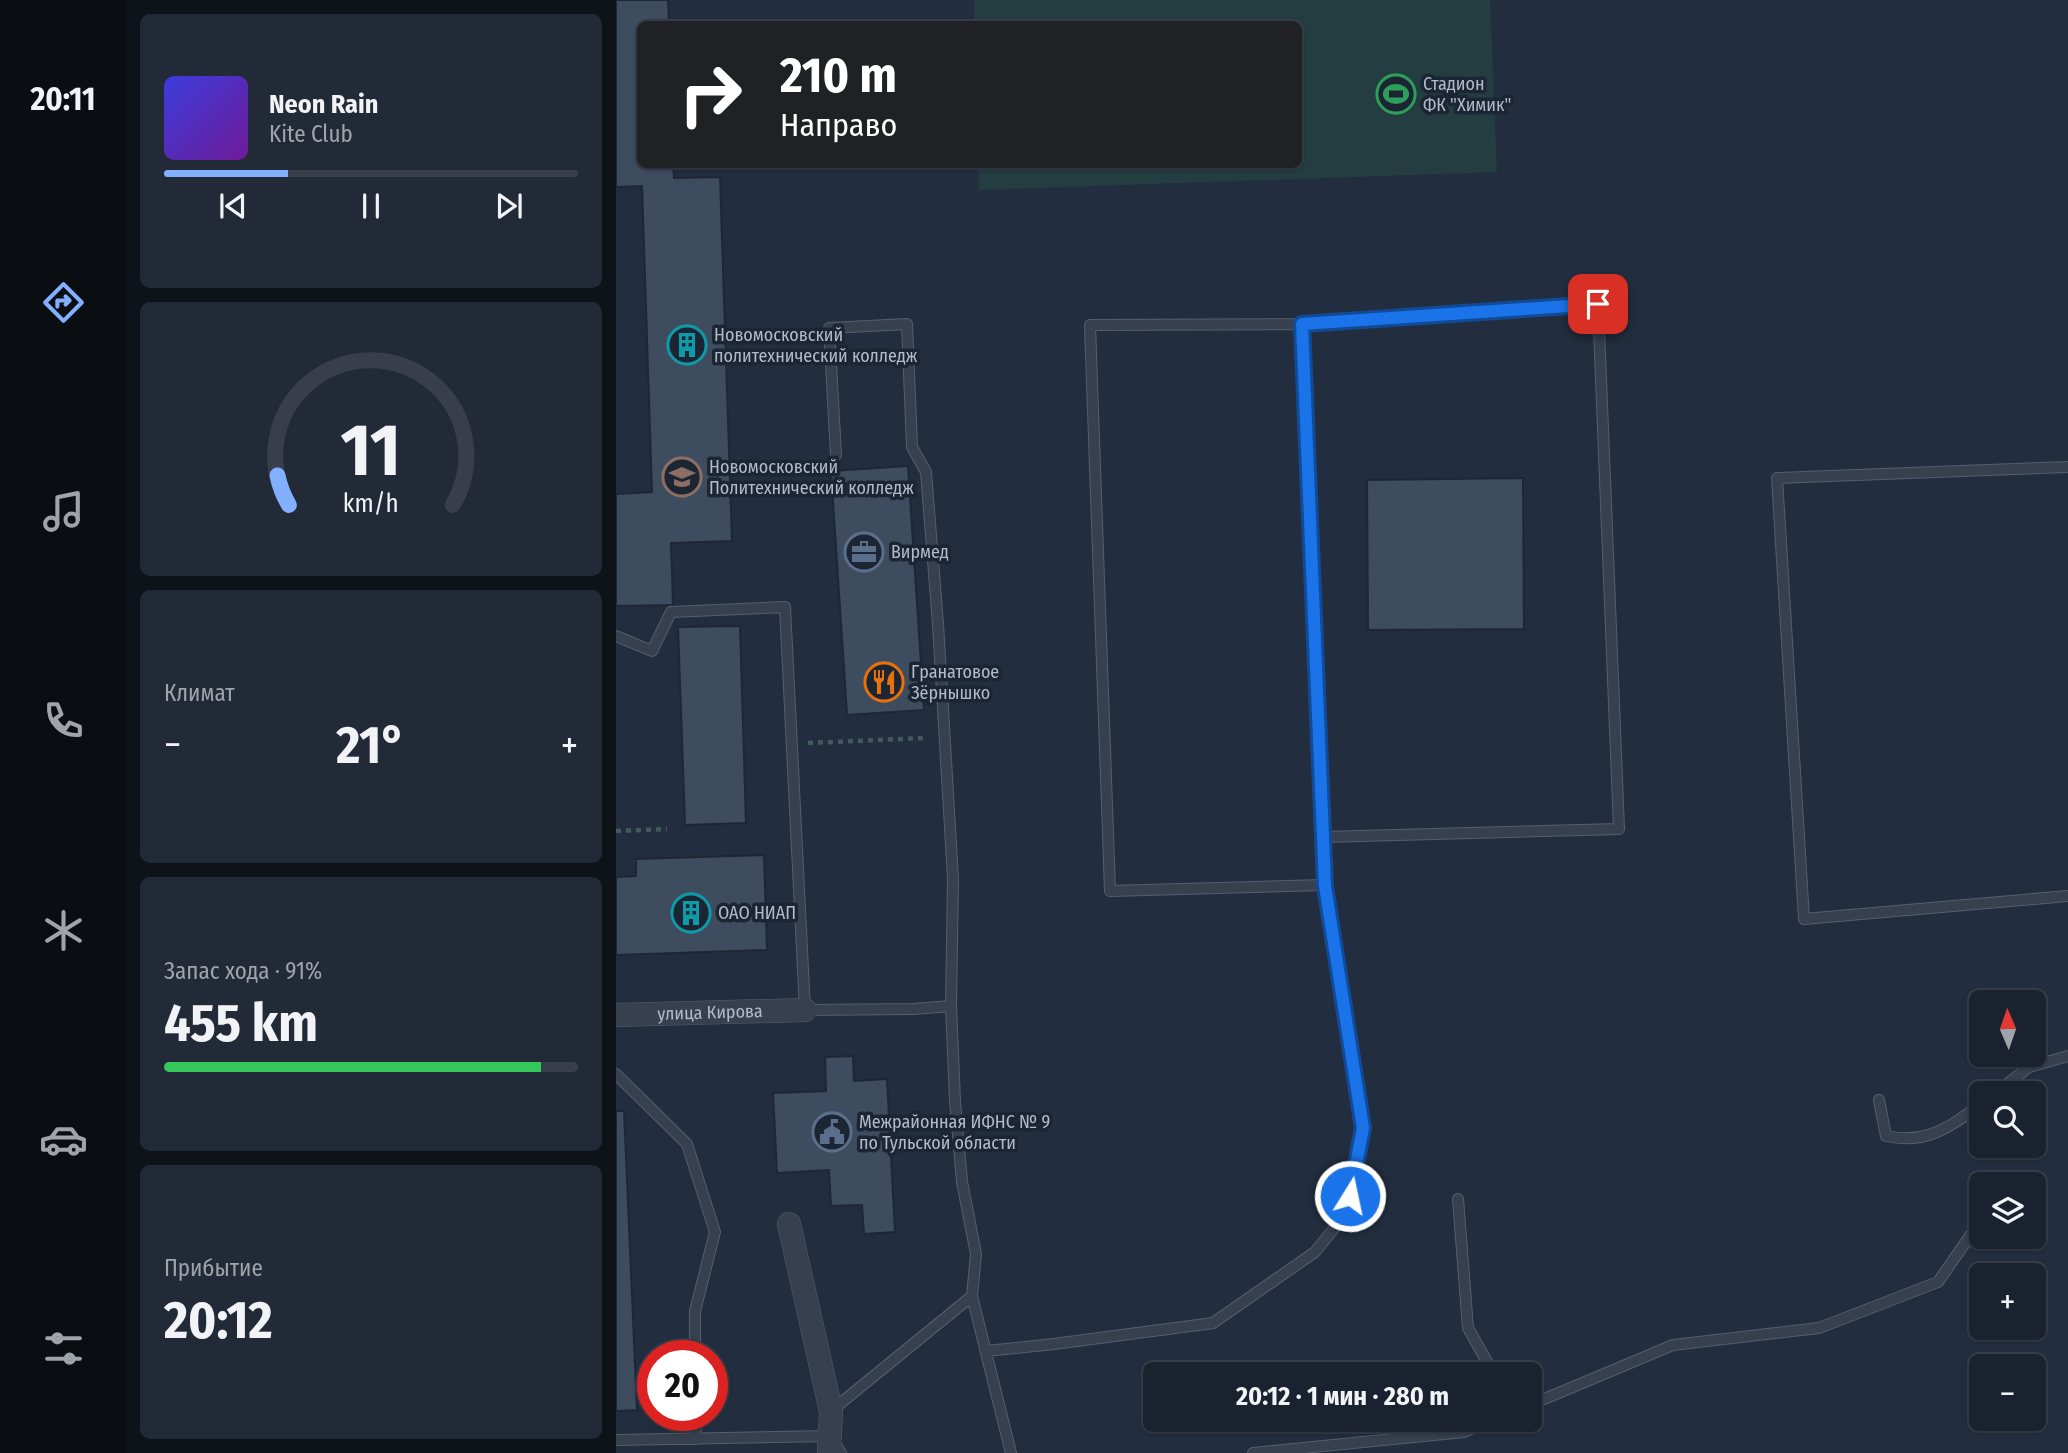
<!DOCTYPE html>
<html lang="ru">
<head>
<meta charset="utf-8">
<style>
	body { margin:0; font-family:"Fira Sans Condensed",sans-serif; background:#232a37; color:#f1f3f6; height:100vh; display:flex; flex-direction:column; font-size:26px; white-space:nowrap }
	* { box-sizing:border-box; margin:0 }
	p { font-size:23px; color:#9fa4aa }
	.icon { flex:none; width:38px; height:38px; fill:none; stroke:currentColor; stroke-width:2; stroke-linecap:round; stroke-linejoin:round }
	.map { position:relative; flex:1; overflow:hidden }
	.details { display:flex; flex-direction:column; gap:14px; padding:14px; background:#0e131a; width:490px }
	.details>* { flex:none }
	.banner { position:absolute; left:21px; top:21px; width:665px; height:147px; border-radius:10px; box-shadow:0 2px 5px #0004,0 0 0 2px #383f4b; background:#202124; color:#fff; overflow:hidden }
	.needle { width:46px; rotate:358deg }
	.buttons { position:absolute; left:1353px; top:990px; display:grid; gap:14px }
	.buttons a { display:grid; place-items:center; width:77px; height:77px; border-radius:10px; background:#1a222f; box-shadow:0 2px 5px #0004,0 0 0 2px #383f4b; font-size:35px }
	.speed { position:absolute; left:21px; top:1340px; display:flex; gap:14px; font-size:35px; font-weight:700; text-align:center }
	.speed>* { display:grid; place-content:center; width:91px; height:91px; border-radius:50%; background:#1a222f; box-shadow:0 2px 5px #0004,0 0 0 2px #383f4b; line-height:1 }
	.speed .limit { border:10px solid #d22; background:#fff; color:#111 }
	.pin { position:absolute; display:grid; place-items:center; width:60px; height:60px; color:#fff; margin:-30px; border-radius:14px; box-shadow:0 4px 10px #0006 }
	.me { position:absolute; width:77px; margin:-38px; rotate:10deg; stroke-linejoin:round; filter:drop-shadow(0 0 5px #0008) }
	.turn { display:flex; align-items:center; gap:24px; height:147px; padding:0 28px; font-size:32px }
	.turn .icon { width:91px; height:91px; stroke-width:2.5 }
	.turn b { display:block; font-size:49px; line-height:60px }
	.big { font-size:52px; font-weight:700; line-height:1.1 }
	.details .tile { flex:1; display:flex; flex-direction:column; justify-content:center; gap:10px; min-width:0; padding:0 24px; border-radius:10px; background:#232a37 }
	.details .dial { align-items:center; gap:0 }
	.dial svg { height:182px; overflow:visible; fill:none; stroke:#383f4b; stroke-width:7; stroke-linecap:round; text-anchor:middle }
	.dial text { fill:#f1f3f6; stroke:none }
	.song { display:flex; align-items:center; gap:21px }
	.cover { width:84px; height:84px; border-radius:10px; background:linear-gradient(135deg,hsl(240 70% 55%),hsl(280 70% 35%)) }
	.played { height:7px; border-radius:4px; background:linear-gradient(90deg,#83b0fe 30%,#383f4b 30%) }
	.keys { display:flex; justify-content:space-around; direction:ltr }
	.heat { display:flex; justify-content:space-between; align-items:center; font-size:38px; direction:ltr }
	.charge { height:10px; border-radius:5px; background:linear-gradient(90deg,#34c759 91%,#383f4b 0) }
	.trip { position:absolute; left:527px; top:1362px; width:399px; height:70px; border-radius:10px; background:#1a222f; box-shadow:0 2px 5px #0004,0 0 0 2px #383f4b; font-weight:700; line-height:70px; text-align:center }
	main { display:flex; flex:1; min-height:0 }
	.dock { display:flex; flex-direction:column; width:126px; justify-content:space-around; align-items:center; background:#0a0e13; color:#9fa4aa }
	.dock .icon { width:49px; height:49px }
	.dock .selected { color:#83b0fe }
	.dock b { font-size:32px; color:#f1f3f6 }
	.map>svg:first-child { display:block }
	.green { fill:#243d40 }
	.building { fill:#3e4c5f; stroke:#1e2736; stroke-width:2 }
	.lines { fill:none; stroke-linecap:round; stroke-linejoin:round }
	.service-casing { stroke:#555e6d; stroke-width:12 }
	.minor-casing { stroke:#555e6d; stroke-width:24 }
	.path { stroke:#425a5d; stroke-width:4.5; stroke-dasharray:5 5; stroke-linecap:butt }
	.service { stroke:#37404f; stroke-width:10 }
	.minor { stroke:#37404f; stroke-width:23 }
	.route-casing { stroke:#114b97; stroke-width:18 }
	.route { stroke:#1a73e8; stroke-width:12 }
	.labels { text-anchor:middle; stroke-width:7; stroke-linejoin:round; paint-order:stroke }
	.poi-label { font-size:18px; fill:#b3bbca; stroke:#1c2534; text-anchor:start }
	.street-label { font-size:18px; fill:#b3bbca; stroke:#1c2534 }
</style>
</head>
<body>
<main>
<nav class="dock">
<b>20:11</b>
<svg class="icon selected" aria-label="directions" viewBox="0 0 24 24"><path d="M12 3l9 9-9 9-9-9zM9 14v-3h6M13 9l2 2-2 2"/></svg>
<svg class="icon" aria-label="music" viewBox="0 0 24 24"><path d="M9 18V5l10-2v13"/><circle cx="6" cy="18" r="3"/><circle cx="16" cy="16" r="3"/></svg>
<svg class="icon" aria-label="phone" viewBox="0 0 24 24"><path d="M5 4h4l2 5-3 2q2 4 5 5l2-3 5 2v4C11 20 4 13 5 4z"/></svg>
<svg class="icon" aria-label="climate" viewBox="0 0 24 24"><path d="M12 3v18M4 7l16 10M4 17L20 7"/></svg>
<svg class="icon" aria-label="car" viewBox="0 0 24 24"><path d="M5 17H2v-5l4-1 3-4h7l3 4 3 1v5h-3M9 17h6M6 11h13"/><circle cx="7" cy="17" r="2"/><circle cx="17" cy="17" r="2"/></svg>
<svg class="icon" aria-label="filters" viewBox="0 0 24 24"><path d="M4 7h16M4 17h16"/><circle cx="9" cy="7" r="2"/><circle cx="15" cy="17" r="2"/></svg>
</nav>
<section class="details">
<div class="tile">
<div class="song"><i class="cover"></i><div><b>Neon Rain</b><p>Kite Club</p></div></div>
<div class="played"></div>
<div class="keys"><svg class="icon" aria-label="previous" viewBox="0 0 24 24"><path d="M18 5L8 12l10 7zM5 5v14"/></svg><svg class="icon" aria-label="pause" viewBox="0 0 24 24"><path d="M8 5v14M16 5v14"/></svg><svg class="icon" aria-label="next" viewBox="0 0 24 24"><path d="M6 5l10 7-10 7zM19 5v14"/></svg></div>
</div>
<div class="tile dial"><svg viewBox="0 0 100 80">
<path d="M14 69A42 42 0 1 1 86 69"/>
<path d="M14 69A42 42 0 0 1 9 56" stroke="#83b0fe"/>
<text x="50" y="56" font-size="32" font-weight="700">11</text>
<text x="50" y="72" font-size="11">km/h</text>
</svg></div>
<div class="tile"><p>Климат</p>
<div class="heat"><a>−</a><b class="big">21°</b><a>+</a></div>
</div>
<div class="tile"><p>Запас хода · 91%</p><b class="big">455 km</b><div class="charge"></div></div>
<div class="tile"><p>Прибытие</p><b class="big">20:12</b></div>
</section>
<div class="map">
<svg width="1452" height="1453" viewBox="0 0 1452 1453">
	<rect width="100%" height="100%" fill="#222e3f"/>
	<path class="green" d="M358,0H874L881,172L363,190V165L682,164V24H358Z"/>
	<path class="building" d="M0,0H52L53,24H24V164H57L58,178L104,177L116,541L55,543L57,605L0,606V494L36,492L26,186L0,187Z
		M292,466L308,710L231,715L215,471Z
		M907,478L908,629L752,630L751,480Z
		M124,626L130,823L69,825L62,627Z
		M148,855L151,950L0,955V877L20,876V859Z
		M237,1056L238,1081L271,1079L279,1232L248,1234L246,1205L215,1206L213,1170L161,1173L157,1093L210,1091L209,1057Z
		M0,1111H8L21,1410L0,1411Z"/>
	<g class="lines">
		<g class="service-casing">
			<path id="service" d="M686,324L982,304L1003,829L707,837
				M220,455L213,328L291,324L296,447L310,472L322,624L337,879L335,1006
				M1452,467L1161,478L1188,919L1452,896
				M0,636L36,651L55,612L169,607L189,1010L297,1009L335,1006L339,1101L346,1182L360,1254L356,1296
				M0,1074L71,1144L99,1232L79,1311V1356
				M1378,1094L1413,1067L1452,1056
				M1263,1100L1270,1136C1310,1145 1334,1127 1365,1104
				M842,1199L852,1328L878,1374
				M370,1351L438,1344L597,1323L699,1252L732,1211L747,1128L709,885L494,891L474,325L686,324L709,885
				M914,1405L1057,1345L1203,1328L1322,1282L1365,1220
				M215,1411L356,1296L395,1453
				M80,1416V1439
				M0,1440L214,1436L225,1453
				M637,1453L848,1432L878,1419"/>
		</g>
		<g class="minor-casing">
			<g id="minor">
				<path id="s1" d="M0,1015L189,1010"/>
				<path d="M173,1224L215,1411L213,1453"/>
			</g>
		</g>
		<path class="path" d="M192,743L309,738
			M0,831L51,829"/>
		<use href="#service" class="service"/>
		<use href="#minor" class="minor"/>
	</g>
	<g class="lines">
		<g class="route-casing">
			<path id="route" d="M734,1196L747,1128L709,886L686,324L982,304"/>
		</g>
		<use href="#route" class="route"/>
	</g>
	<defs>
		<g id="stadium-ring" transform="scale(2.0125)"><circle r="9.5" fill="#1c2534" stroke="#2e9e5b" stroke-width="1.5"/><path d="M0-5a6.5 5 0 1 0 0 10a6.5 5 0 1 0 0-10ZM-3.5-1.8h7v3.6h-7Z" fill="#2e9e5b"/></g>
		<g id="building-ring" transform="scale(2.0125)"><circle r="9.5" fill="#1c2534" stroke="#0f9aa8" stroke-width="1.5"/><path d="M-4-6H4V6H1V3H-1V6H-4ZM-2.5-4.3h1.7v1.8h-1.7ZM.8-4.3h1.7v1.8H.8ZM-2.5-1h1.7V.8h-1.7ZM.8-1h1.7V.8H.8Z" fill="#0f9aa8"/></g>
		<g id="university-ring" transform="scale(2.0125)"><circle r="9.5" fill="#1c2534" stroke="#8d6e63" stroke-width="1.5"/><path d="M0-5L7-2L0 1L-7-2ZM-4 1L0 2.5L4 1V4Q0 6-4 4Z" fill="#8d6e63"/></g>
		<g id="office-ring" transform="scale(2.0125)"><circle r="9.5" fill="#1c2534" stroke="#5c6f8a" stroke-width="1.5"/><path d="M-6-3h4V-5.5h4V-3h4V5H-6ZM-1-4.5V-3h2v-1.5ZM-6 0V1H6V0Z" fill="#5c6f8a"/></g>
		<g id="restaurant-ring" transform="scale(2.0125)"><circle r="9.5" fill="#1c2534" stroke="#e8710a" stroke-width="1.5"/><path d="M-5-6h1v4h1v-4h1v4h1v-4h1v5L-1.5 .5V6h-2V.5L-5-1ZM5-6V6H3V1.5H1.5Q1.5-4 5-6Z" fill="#e8710a"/></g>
		<g id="civic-ring" transform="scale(2.0125)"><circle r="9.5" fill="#1c2534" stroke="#5c6f8a" stroke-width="1.5"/><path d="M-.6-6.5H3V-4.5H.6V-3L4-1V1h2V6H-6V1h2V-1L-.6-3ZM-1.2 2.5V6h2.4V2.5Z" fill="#5c6f8a"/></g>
	</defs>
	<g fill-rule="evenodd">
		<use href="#stadium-ring" x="780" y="94"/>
		<use href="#building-ring" x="71" y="345"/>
		<use href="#university-ring" x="66" y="477"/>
		<use href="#office-ring" x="248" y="552"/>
		<use href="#restaurant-ring" x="268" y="682"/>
		<use href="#building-ring" x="75" y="913"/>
		<use href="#civic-ring" x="216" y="1132"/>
	</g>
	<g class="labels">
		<g class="poi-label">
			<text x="807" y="90">Стадион<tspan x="807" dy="21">ФК "Химик"</tspan></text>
			<text x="98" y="341">Новомосковский<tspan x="98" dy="21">политехнический колледж</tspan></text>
			<text x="93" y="473">Новомосковский<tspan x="93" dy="21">Политехнический колледж</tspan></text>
			<text x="275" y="558">Вирмед</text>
			<text x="295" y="678">Гранатовое<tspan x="295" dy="21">Зёрнышко</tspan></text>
			<text x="102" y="919">ОАО НИАП</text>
			<text x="243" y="1128">Межрайонная ИФНС № 9<tspan x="243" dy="21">по Тульской области</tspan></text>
		</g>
		<g class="street-label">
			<text dy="6" stroke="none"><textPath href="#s1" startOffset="94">улица Кирова</textPath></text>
		</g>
	</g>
</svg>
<div class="buttons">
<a><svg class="needle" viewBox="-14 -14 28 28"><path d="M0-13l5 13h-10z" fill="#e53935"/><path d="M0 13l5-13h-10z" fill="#9fa4aa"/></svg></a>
<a><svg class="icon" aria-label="search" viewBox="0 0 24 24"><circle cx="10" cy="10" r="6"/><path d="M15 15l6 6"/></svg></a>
<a><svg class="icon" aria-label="layers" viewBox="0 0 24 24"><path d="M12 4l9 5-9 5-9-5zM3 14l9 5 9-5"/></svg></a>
<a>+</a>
<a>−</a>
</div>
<div class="speed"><div class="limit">20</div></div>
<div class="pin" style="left:982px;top:304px;background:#d93025"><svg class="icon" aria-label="arrive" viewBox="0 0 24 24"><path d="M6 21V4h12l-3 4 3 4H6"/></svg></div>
<svg class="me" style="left:734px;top:1196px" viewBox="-20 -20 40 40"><circle r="17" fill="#1a73e8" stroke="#fff" stroke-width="3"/><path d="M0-11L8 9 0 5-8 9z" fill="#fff"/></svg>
<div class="trip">20:12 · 1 мин · 280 m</div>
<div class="banner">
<div class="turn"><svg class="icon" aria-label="right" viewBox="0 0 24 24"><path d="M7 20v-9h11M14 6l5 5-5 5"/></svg><div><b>210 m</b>Направо</div></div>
</div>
</div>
</main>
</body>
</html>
